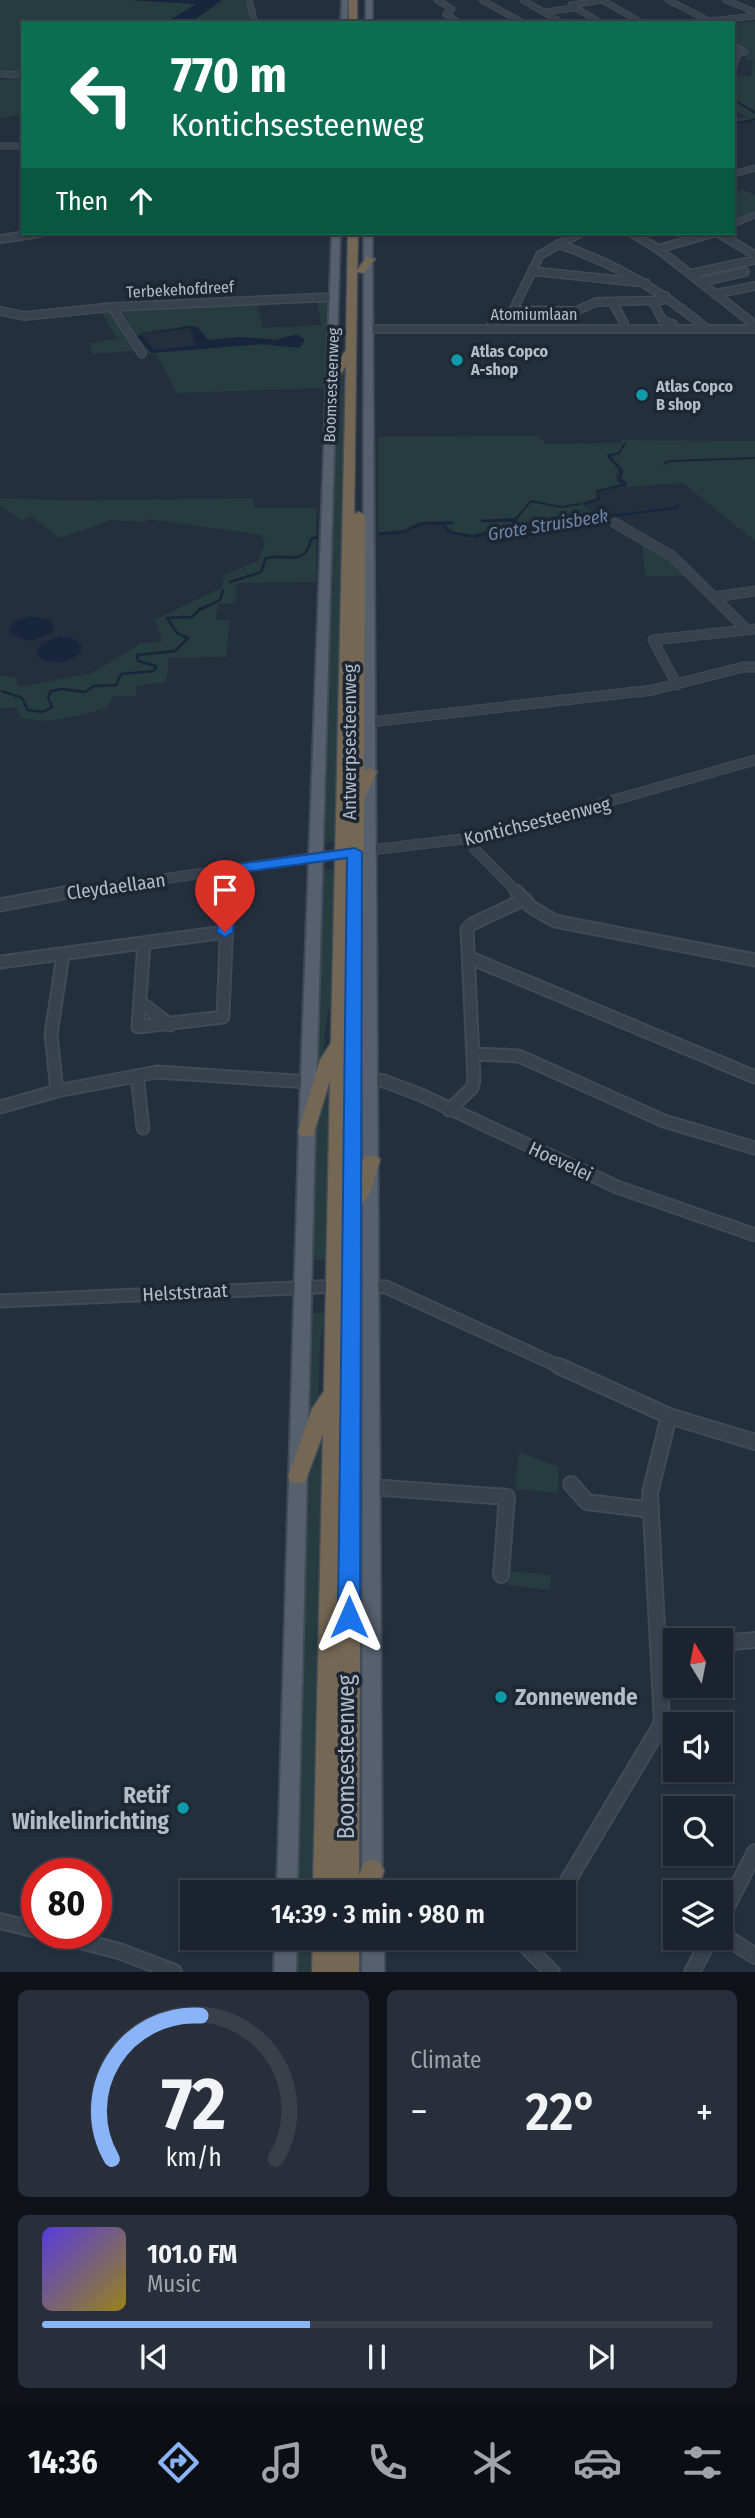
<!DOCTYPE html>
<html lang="en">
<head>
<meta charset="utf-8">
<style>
	body { margin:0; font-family:"Fira Sans Condensed",sans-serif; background:#282f3a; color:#f1f3f6; height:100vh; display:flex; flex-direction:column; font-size:26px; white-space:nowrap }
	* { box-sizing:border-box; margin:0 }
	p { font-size:23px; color:#a0a4aa }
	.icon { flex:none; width:38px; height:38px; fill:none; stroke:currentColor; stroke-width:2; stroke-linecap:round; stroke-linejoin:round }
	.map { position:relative; height:1972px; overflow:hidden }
	.side { display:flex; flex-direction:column; gap:18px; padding:18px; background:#0f1319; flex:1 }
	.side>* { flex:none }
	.banner { position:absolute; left:21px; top:21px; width:714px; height:214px; border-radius:0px; box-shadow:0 2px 5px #0004,0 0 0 2px #39404a; background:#0b6e4f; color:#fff; overflow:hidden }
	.needle { width:46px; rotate:350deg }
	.tools { position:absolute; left:663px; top:1628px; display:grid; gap:14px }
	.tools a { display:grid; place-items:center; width:70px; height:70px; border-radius:0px; background:#1b232e; box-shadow:0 2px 5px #0004,0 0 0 2px #39404a; font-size:35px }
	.speed { position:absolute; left:21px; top:1858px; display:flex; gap:14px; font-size:35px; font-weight:700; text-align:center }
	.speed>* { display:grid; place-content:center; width:91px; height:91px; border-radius:50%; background:#1b232e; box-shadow:0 2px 5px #0004,0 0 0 2px #39404a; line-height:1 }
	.speed .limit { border:10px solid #d22; background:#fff; color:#111 }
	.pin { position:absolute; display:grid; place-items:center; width:60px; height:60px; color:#fff; margin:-72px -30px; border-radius:50% 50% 50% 0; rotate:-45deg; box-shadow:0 0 7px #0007 }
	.pin .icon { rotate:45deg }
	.me { position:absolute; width:77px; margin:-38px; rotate:0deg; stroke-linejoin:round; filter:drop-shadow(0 0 5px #0008) }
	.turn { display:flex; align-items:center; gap:24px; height:147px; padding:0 35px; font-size:32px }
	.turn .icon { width:91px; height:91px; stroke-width:2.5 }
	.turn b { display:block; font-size:49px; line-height:60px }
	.then { display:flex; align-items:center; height:66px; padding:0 35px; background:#0003; gap:14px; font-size:26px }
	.big { font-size:52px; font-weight:600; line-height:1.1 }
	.side .tile { flex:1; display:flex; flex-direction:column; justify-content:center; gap:10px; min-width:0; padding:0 24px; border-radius:10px; background:#282f3a }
	.side .dial { align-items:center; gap:0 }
	.dial svg { height:182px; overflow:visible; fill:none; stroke:#39404a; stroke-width:7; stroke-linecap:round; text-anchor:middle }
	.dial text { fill:#f1f3f6; stroke:none }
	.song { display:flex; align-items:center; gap:21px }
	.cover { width:84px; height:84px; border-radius:10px; background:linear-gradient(135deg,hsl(250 70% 55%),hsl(50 70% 35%)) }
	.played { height:7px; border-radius:4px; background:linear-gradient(90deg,#8ab4f8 40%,#39404a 40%) }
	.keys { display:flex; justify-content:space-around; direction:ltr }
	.heat { display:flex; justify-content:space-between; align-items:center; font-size:38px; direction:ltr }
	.side .tiles { flex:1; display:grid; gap:18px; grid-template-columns:1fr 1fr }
	.tile:last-child { grid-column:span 2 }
	.trip { position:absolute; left:180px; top:1880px; width:396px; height:70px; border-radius:0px; background:#1b232e; box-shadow:0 2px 5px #0004,0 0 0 2px #39404a; font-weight:600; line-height:70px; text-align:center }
	.menu { display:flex; height:112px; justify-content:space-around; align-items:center; background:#0b0e12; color:#a0a4aa }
	.menu .icon { width:49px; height:49px }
	.menu .active { color:#8ab4f8 }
	.menu b { font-size:32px; color:#f1f3f6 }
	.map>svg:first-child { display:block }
	.green { fill:#263c3f; fill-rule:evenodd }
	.water { fill:#17263c; fill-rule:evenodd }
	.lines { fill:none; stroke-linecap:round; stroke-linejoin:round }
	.stream-far1 { stroke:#17263c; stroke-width:2 }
	.stream { stroke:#17263c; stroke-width:2.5 }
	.minor-far4-casing { stroke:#414a57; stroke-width:7 }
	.minor-far3-casing { stroke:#414a57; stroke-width:10 }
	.minor-far2-casing { stroke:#414a57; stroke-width:11 }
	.minor-far1-casing { stroke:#414a57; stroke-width:15 }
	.minor-casing { stroke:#414a57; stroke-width:18 }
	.major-casing { stroke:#414a57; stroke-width:4 }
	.highway-casing { stroke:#434c59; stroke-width:3 }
	.minor-far4 { stroke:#38414e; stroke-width:5 }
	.minor-far3 { stroke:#38414e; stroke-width:7 }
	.minor-far2 { stroke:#38414e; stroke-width:9 }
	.minor-far1 { stroke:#38414e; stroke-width:11 }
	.minor { stroke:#38414e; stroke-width:14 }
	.major { fill:#56606e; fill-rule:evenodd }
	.highway { fill:#746855; fill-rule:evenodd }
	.route { fill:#1a73e8; stroke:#114b97; stroke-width:2 }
	.culture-dot { fill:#0f9aa8; stroke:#1d2633; stroke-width:2.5 }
	.labels { text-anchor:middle; stroke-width:7; stroke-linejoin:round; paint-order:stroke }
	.far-street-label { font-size:16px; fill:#b4bcc9; stroke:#1d2633 }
	.far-poi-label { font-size:16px; font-weight:bold; fill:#b4bcc9; stroke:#1d2633; text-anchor:start }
	.far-water-label { font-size:18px; font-style:italic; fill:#6d86a8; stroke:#1d2633 }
	.street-label { font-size:19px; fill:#b4bcc9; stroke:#1d2633 }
	.near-poi-label { font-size:23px; font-weight:bold; fill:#b4bcc9; stroke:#1d2633; text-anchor:start }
	.near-street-label { font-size:23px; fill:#b4bcc9; stroke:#1d2633 }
</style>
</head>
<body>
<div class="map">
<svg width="755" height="1972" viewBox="0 0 755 1972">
	<rect width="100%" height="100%" fill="#242f3e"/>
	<path class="green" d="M0,0H245L252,23H23V73L0,72Z
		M755,21V120L733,125V120L747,117L733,108V75L751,76L753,61L745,60L747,51L733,43V24Z
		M10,78L23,79V114L0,119V80Z
		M742,189L755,195V213L733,222V194Z
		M329,301L325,388L177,393L157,355L132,351L93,354L89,343L118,339L99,309L257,302L263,328L321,325L317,302ZM188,326L197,327L208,340L241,337L276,340L282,337L299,348L263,344L152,353L137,336L143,332Z
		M347,358L335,842L325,843L336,376Z
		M537,436L546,444L621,443L622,440L755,441V541L683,483L625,487L628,484L621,477L624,471L610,453L606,455L618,468L615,479L622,485L596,490L595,500L582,501L584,506L599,515L481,532C470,538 453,535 446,525L453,524L452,521L419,522L403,530L378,532V437Z
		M0,498L69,501L254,498V508H316V582L237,583L235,603L218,604L216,620H230L226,657L169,658L166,682L137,686L135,696H114L106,708C78,715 50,725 21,718L16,707L0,708V676L15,677L19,687L92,673L140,644L162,641L155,619L222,588L224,575L259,560L265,543L261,535L148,519L146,522L112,520L60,538L32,517L22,520L0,506Z
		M641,537L672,556L689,576H645Z
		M334,869L332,1000C323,1021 326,1047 321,1069H316L322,870Z
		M330,1074L326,1260H312C314,1198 308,1132 330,1074Z
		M312,1313H326L320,1340L318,1410L308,1431Z
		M357,1313H362L361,1882L357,1890Z
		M323,1428L315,1892H297L306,1468Z
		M519,1452L559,1467L558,1493L515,1489Z
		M508,1571L551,1575L550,1590L507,1585Z
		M296,1937H314V1972H296Z"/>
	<path class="water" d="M128,0H219L221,1L190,23H165L196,4Z
		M188,326L197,327L208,340L241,337L276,340L297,334L305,340L299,348L263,344L151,353L137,336ZM190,328L196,345L190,346L154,350L142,335Z
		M30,616L50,620L54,626L52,633L30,641L10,635L9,629L15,621Z
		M59,637L75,639L82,645L81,652C70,663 51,666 38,656L36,650L44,642Z"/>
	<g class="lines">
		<path class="stream-far1" d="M733,99L755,113
			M733,124L755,119
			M664,464L669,461L755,458
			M585,504L599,499L598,491L626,484L619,480L622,471L608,456L619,453L625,444
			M482,521H514L531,501L561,507L580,504
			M569,521L675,508L678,505"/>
		<path class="stream" d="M482,521L517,519
			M442,523H452
			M380,534L405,532L420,524L442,523L449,532L476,537L490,531L583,519
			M230,582L261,572L266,558C286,553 305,568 311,539L317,537
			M2,691L22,698L28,710L43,712L52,707L48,697L51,691L62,689L85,692L94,686L116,685L121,674L154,671L156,666L138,661L137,655L175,651L188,638L177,633L167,618L192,617L199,610L220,600L223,591"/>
		<g class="minor-far4-casing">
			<path id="minor-far4" d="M249,0L255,23
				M437,0L452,9L446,14L459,23
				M482,0L523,23
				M523,0L562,23
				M668,0L705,19
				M726,0L755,12
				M571,5L602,0L642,23
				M571,5L601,23
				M544,12L575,8
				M691,23L755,16
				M733,45L745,52L733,55
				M733,70L737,55
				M0,74L23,75
				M0,146H23
				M733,174L755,168
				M733,224L755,215"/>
		</g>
		<g class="minor-far3-casing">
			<path id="minor-far3" d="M632,233L658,249L750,321L754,329
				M718,233L755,255
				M0,239L40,233
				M558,244C614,263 660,290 706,328
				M658,249L713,233
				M532,271L646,283
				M690,274L755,260
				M701,282L745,272
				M715,294L755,286
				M653,302L663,321L673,324
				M613,303L624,323
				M112,307L142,354
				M513,310L576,311L596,302L663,300L666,296
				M0,311L25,316L112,307L334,297
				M491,328L492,322L513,310L540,255L580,233
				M369,329H755"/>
		</g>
		<g class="minor-far2-casing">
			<path id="minor-far2" d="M615,523L672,556L747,630
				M714,597L755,591
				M677,685L653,640L755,629
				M370,722L653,690L743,667H755
				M466,840L518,893
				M363,851L487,836L755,760
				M62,893L347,853
				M228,893L229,870"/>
		</g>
		<g class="minor-far1-casing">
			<path id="minor-far1" d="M516,891L531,907L555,921L755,960
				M0,905L74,891
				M144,944L138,1027L223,1017L228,891
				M468,957L755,1077
				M0,962L225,932
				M140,1002L170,1025
				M474,1054L519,1056L664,1121L755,1148
				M137,1076L143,1128
				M370,1079L384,1081L421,1095L617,1187L755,1235
				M57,1091L51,1034L63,955
				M0,1107L57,1091L157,1072L309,1082
				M449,1110L472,1088L474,1080L467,929L472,924L525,899
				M366,1286L386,1287L563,1368
				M0,1301L340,1286"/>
		</g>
		<g class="minor-casing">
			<path id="minor" d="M559,1366L669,1416L755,1442
				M571,1484L587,1502L651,1510
				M371,1487L507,1497L501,1575
				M721,1643L755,1640
				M658,1648L676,1647
				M561,1892L662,1723L650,1493L669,1416
				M721,1918L755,1852
				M0,1921L37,1930
				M53,1934L119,1951L174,1972
				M721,1934L755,1956
				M517,1937L552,1972
				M692,1972L711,1937"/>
		</g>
		<g class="major-casing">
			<path id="major" d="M342,0H348L347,23H341Z
				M366,0H372V23H366Z
				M332,233H340L315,1132L297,1892H277L299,1132Z
				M364,233H372L382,1876L379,1883L372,1886L365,1883L362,1876Z
				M275,1937H297L296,1972H274Z
				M362,1937H384V1972H362Z"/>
		</g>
		<g class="highway-casing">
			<path id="highway" d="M349,0H357V23H349Z
				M348,233H358L357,270L367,257L375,259L364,273L357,272L354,514L359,512L365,515L364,771L370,768L377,772L364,799L362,1161L365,1156H377L380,1160L370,1193L362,1205L359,1875L364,1863L372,1859L380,1863L384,1871L376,1892H313L323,1434L305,1482L298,1484L291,1482L288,1476L312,1409L324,1391L330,1080L313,1136H301L298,1132L320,1060L331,1043L346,366L335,382L326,380L346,350Z
				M313,1937H359V1972H312Z"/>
		</g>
		<use href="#minor-far4" class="minor-far4"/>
		<use href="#minor-far3" class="minor-far3"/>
		<use href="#minor-far2" class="minor-far2"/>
		<use href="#minor-far1" class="minor-far1"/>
		<use href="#minor" class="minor"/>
		<use href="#major" class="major"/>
		<use href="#highway" class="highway"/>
	</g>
	<path class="route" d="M355,848L362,852L360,1617L356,1623L349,1626L341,1623L338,1617L347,858L236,873L233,932L225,937L217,932L224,866Z"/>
	<g class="culture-dot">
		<circle cx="457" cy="360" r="7"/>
		<circle cx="642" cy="395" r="7"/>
		<circle cx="501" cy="1697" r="7"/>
		<circle cx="183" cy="1808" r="7"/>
	</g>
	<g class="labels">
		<g class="far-street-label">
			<text transform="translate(180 289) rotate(-3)" y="6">Terbekehofdreef</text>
			<text x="534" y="320">Atomiumlaan</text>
			<text transform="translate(331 385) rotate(-88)" y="6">Boomsesteenweg</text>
		</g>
		<g class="far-poi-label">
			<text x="471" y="357">Atlas Copco<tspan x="471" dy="18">A-shop</tspan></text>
			<text x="656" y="392">Atlas Copco<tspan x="656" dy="18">B shop</tspan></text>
		</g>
		<g class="far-water-label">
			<text transform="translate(548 525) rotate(-9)" y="6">Grote Struisbeek</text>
		</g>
		<g class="street-label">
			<text transform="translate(349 742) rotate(-90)" y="7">Antwerpsesteenweg</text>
			<text transform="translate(537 821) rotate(-14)" y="7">Kontichsesteenweg</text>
			<text transform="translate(116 886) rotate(-8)" y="7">Cleydaellaan</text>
			<text transform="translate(561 1161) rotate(25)" y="7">Hoevelei</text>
			<text transform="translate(185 1292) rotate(-3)" y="7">Helststraat</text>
		</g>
		<g class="near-poi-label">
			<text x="515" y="1705">Zonnewende</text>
			<text x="169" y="1803" text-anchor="end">Retif<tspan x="169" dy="26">Winkelinrichting</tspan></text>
		</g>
		<g class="near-street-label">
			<text transform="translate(346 1757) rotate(-90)" y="8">Boomsesteenweg</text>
		</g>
	</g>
</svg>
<div class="tools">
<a><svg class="needle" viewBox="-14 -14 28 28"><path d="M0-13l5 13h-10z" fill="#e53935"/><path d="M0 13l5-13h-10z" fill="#a0a4aa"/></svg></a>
<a><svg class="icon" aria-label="sound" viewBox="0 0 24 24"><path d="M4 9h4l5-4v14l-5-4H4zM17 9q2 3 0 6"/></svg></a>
<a><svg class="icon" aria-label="search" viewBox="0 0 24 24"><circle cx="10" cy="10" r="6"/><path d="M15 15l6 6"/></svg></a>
<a><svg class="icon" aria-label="layers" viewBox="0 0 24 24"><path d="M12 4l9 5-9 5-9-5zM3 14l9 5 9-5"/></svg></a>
</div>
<div class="speed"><div class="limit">80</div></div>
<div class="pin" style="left:225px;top:932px;background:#d93025"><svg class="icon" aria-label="arrive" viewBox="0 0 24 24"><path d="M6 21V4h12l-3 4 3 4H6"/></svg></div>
<svg class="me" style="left:349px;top:1617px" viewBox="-20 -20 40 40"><path d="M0-17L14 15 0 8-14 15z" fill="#1a73e8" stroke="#fff" stroke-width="4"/></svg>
<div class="trip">14:39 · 3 min · 980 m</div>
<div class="banner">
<div class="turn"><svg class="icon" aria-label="left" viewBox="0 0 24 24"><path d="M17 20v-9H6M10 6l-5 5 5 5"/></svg><div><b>770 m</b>Kontichsesteenweg</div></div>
<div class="then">Then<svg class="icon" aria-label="ahead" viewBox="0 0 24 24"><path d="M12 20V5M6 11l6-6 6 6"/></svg></div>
</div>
</div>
<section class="side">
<div class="tiles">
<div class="tile dial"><svg viewBox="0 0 100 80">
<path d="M14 69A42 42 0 1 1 86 69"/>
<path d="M14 69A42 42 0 0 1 53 6" stroke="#8ab4f8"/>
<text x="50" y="56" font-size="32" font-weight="700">72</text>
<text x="50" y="72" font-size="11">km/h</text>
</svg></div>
<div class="tile"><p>Climate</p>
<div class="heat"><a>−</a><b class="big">22°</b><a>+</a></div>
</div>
<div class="tile">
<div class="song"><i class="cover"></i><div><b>101.0 FM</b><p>Music</p></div></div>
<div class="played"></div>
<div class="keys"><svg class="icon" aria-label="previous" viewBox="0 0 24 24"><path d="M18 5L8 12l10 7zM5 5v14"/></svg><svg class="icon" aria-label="pause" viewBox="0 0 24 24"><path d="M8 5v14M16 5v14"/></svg><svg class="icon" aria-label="next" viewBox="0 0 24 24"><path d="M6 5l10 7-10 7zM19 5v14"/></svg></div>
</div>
</div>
</section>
<nav class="menu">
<b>14:36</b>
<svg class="icon active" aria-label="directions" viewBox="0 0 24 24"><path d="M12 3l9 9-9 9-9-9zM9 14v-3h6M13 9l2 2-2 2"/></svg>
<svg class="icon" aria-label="music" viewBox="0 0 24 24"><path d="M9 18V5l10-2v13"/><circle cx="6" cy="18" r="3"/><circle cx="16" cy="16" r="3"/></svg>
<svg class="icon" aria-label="phone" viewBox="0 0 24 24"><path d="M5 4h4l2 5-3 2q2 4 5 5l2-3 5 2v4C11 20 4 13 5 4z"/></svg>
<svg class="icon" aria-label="climate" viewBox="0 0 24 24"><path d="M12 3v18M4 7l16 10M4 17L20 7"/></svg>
<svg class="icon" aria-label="car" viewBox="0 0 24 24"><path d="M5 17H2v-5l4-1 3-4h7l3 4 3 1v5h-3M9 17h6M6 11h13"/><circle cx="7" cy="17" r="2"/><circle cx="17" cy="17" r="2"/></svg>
<svg class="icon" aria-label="filters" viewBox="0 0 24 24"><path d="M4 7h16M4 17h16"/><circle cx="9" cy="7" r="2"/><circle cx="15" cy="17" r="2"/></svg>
</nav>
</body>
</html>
